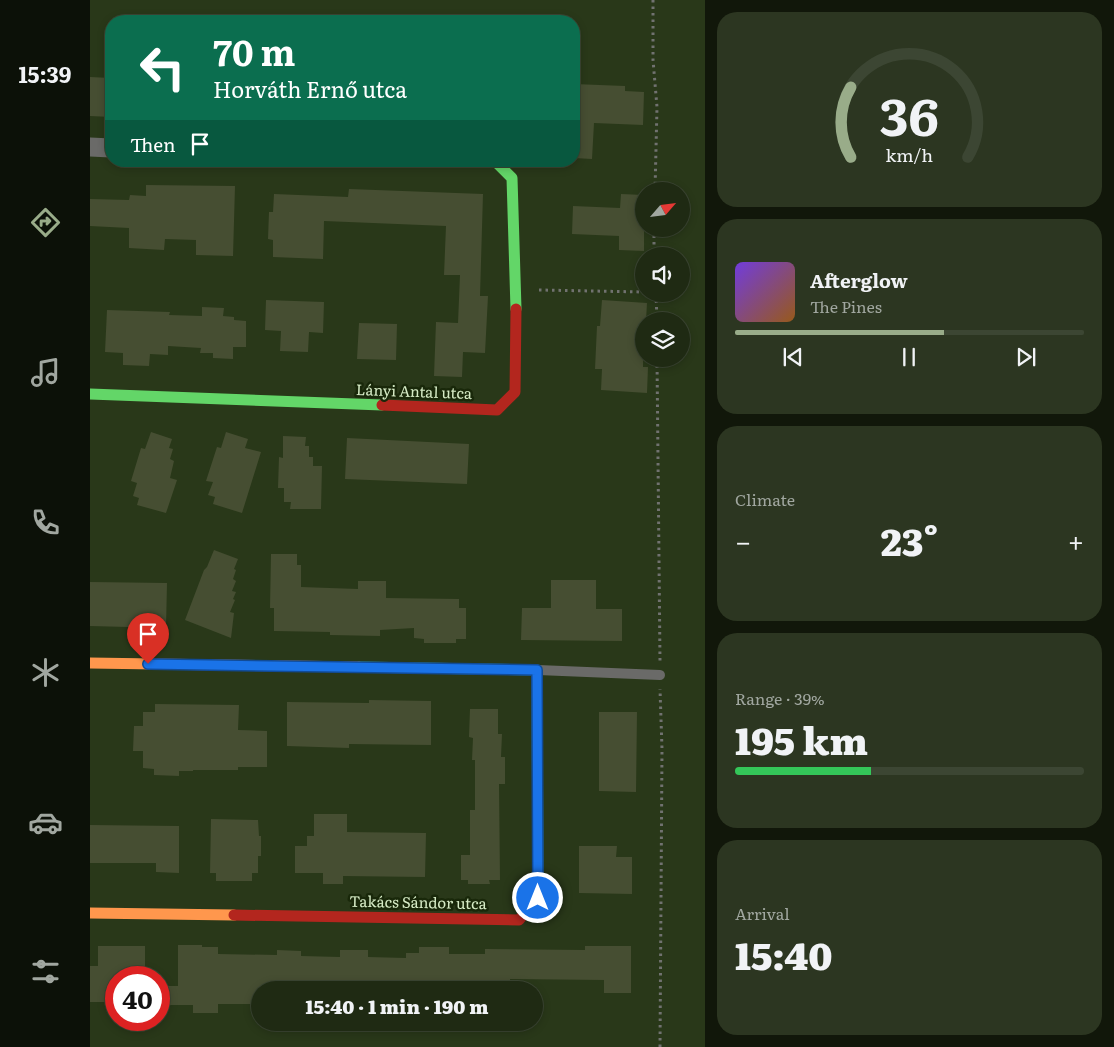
<!DOCTYPE html>
<html lang="en">
<head>
<meta charset="utf-8">
<style>
	body { margin:0; font-family:Literata,serif; background:#2c3621; color:#f1f3f6; height:100vh; display:flex; flex-direction:column; font-size:19px; white-space:nowrap }
	* { box-sizing:border-box; margin:0 }
	p { font-size:16px; color:#a1a7a0 }
	.icon { flex:none; width:28px; height:28px; fill:none; stroke:currentColor; stroke-width:2; stroke-linecap:round; stroke-linejoin:round }
	.map { position:relative; flex:1; overflow:hidden }
	.details { display:flex; flex-direction:column; gap:12px; padding:12px; background:#11170a; width:409px }
	.details>* { flex:none }
	.guide { position:absolute; left:15px; top:15px; width:475px; height:152px; border-radius:20px; box-shadow:0 2px 8px #0003,0 0 0 1px #3c4633; background:#0b6e4f; color:#fff; overflow:hidden }
	.needle { width:32px; rotate:62deg }
	.tools { position:absolute; left:545px; top:182px; display:grid; gap:10px }
	.tools a { display:grid; place-items:center; width:55px; height:55px; border-radius:50%; background:#1f2a13; box-shadow:0 2px 8px #0003,0 0 0 1px #3c4633; font-size:25px }
	.speed { position:absolute; left:15px; top:966px; display:flex; gap:10px; font-size:25px; font-weight:700; text-align:center }
	.speed>* { display:grid; place-content:center; width:65px; height:65px; border-radius:50%; background:#1f2a13; box-shadow:0 2px 8px #0003,0 0 0 1px #3c4633; line-height:1 }
	.speed .limit { border:8px solid #d22; background:#fff; color:#111 }
	.pin { position:absolute; display:grid; place-items:center; width:42px; height:42px; color:#fff; margin:-51px -21px; border-radius:50% 50% 50% 0; rotate:-45deg; box-shadow:0 0 5px #0007 }
	.pin .icon { rotate:45deg }
	.me { position:absolute; width:55px; margin:-28px; rotate:0deg; stroke-linejoin:round; filter:drop-shadow(0 0 4px #0008) }
	.turn { display:flex; align-items:center; gap:18px; height:105px; padding:0 25px; font-size:22px }
	.turn .icon { width:65px; height:65px; stroke-width:2.5 }
	.turn b { display:block; font-size:35px; line-height:42px }
	.then { display:flex; align-items:center; height:48px; padding:0 25px; background:#0003; gap:10px; font-size:19px }
	.big { font-size:38px; font-weight:800; line-height:1.1 }
	.details .widget { flex:1; display:flex; flex-direction:column; justify-content:center; gap:8px; min-width:0; padding:0 18px; border-radius:20px; background:#2c3621 }
	.details .dial { align-items:center; gap:0 }
	.dial svg { height:130px; overflow:visible; fill:none; stroke:#3c4633; stroke-width:7; stroke-linecap:round; text-anchor:middle }
	.dial text { fill:#f1f3f6; stroke:none }
	.song { display:flex; align-items:center; gap:15px }
	.cover { width:60px; height:60px; border-radius:8px; background:linear-gradient(135deg,hsl(260 70% 55%),hsl(30 70% 35%)) }
	.played { height:5px; border-radius:2px; background:linear-gradient(90deg,#99ac89 60%,#3c4633 60%) }
	.keys { display:flex; justify-content:space-around; direction:ltr }
	.heat { display:flex; justify-content:space-between; align-items:center; font-size:28px; direction:ltr }
	.charge { height:8px; border-radius:4px; background:linear-gradient(90deg,#34c759 39%,#3c4633 0) }
	.trip { position:absolute; left:161px; top:981px; width:292px; height:50px; border-radius:25px; background:#1f2a13; box-shadow:0 2px 8px #0003,0 0 0 1px #3c4633; font-weight:800; line-height:50px; text-align:center }
	main { display:flex; flex:1; min-height:0 }
	.tabs { display:flex; flex-direction:column; width:90px; justify-content:space-around; align-items:center; background:#0c1108; color:#a1a7a0 }
	.tabs .icon { width:35px; height:35px }
	.tabs .selected { color:#99ac89 }
	.tabs b { font-size:22px; color:#f1f3f6 }
	.map>svg:first-child { display:block }
	.building { fill:#464e32 }
	.lines { fill:none; stroke-linecap:round; stroke-linejoin:round }
	.path { stroke:#717270; stroke-width:3; stroke-dasharray:2.5 4; stroke-linecap:butt }
	.lane { stroke:#6a6a68; stroke-width:10 }
	.street { stroke:#6a6a68; stroke-width:19 }
	.fast { stroke:#63d668; stroke-width:11 }
	.slow { stroke:#ff974d; stroke-width:11 }
	.jam { stroke:#b3261e; stroke-width:11 }
	.route-casing { stroke:#114b97; stroke-width:12 }
	.route { stroke:#1a73e8; stroke-width:9 }
	.labels { text-anchor:middle; stroke-width:5; stroke-linejoin:round; paint-order:stroke }
	.street-label { font-size:15px; fill:#d6ebc6; stroke:#19280a }
</style>
</head>
<body>
<main>
<nav class="tabs">
<b>15:39</b>
<svg class="icon selected" aria-label="directions" viewBox="0 0 24 24"><path d="M12 3l9 9-9 9-9-9zM9 14v-3h6M13 9l2 2-2 2"/></svg>
<svg class="icon" aria-label="music" viewBox="0 0 24 24"><path d="M9 18V5l10-2v13"/><circle cx="6" cy="18" r="3"/><circle cx="16" cy="16" r="3"/></svg>
<svg class="icon" aria-label="phone" viewBox="0 0 24 24"><path d="M5 4h4l2 5-3 2q2 4 5 5l2-3 5 2v4C11 20 4 13 5 4z"/></svg>
<svg class="icon" aria-label="climate" viewBox="0 0 24 24"><path d="M12 3v18M4 7l16 10M4 17L20 7"/></svg>
<svg class="icon" aria-label="car" viewBox="0 0 24 24"><path d="M5 17H2v-5l4-1 3-4h7l3 4 3 1v5h-3M9 17h6M6 11h13"/><circle cx="7" cy="17" r="2"/><circle cx="17" cy="17" r="2"/></svg>
<svg class="icon" aria-label="filters" viewBox="0 0 24 24"><path d="M4 7h16M4 17h16"/><circle cx="9" cy="7" r="2"/><circle cx="15" cy="17" r="2"/></svg>
</nav>
<div class="map">
<svg width="616" height="1047" viewBox="0 0 616 1047">
	<rect width="100%" height="100%" fill="#293819"/>
	<path class="building" d="M0,77L21,78V117L0,116Z
		M484,84L535,86V91L554,92L553,125L504,123L502,159L484,158Z
		M56,185L145,186L143,256L106,255V240L75,239L74,250L39,248V228L0,226V199L39,200L40,195L56,196Z
		M259,189L393,194L390,296H398L395,353L373,352L372,377L344,376L346,322L368,323L370,275H354L356,226L234,221L233,259L183,257V240L178,239L179,212H183L184,194L258,197Z
		M531,194L554,195V251L529,250V236L482,234L483,206L530,208Z
		M176,300L234,302L233,333L219,332L218,352L190,351L191,331L175,330Z
		M512,300L557,303L556,321H554L553,367H558L557,393L511,390L512,369H505L507,326H510Z
		M112,307L134,308L133,316L144,317V320L156,321V347H143V359L123,358V353H110L111,348L78,346V355L60,354L59,366L33,365V353L15,352L17,310L80,312L79,315L112,316Z
		M269,323L307,324L306,360L267,359Z
		M61,432L82,439L79,448L83,449L80,459L84,461L80,478L87,480L76,513L47,505L49,498L43,496L47,483L41,481L51,448L55,449Z
		M136,432L158,439L155,448L171,452L152,513L123,504L125,497L118,495L123,482L116,481L127,447L131,448Z
		M193,436L216,437L215,446H219V457H223V466H232L231,509H200L201,502H194V488H188L189,457L193,458Z
		M257,438L379,444L377,484L255,479Z
		M124,550L148,559L144,569L146,570L143,579L146,581L142,591L146,592L143,599L145,600L140,612L144,613L141,638L95,620L114,570L117,567Z
		M181,554H207V565H211V587L268,589V581H296V598L369,599V608H376V639H366V643H334V639L324,638V628L290,630V636L240,635V632L184,631V608H180Z
		M461,580H506V609H532V641L431,640L432,608H461Z
		M0,582L77,583L76,628L0,626Z
		M279,700L341,701V745L259,744V748L197,746V702L279,703Z
		M65,704L149,705L148,730L177,731V767H148V770H103V771H89V776L64,775V769L53,768V751H43L44,726H53V712H65Z
		M380,709H408V734H412L411,757H415V784H409L410,880H399L400,884H378V880H371V855H380V810H385V760H382L383,738L379,737Z
		M509,712H547L546,792L509,791Z
		M224,814H257V832L336,833L335,877L253,876V884H233V873H205V846H217V836H224Z
		M121,819L168,820L169,836H171V856H168V873H162V881H126V873H120Z
		M0,825L89,826V873L66,872V863H0Z
		M489,846H527L526,857H542V894L489,893Z
		M88,945H112V947H128V954L187,955V950L211,951V956L250,957V950H278V957L316,958V953H329V947H359V954H395V949L495,950V946H541V993H514V980L420,979V990H323V986H283V990H244V986L211,985V990H170V1004H128V1013H103V1005H76V986H88Z
		M8,946H55V978H26V1002H0V966H8Z"/>
	<g class="lines">
		<path class="path" d="M563,0V60L567,107L565,191
			M564,229V256
			M449,290L554,292
			M566,294L567,321
			M567,359L570,661
			M570,1047L572,749L570,689"/>
		<path class="lane" d="M448,670L570,675"/>
		<path class="street" d="M0,147L21,148"/>
		<path class="fast" d="M390,161L406,162L422,178L426,309
			M0,394L292,405
			M269,667L447,670L448,898L440,907"/>
		<path class="slow" d="M0,663L269,667
			M0,913L144,915"/>
		<path class="jam" d="M292,405L407,410L425,392L426,309
			M144,915L429,920L440,907"/>
	</g>
	<g class="lines">
		<g class="route-casing">
			<path id="route" d="M58,664L447,670L448,898"/>
		</g>
		<use href="#route" class="route"/>
	</g>
	<g class="labels">
		<g class="street-label">
			<text transform="translate(324 392) rotate(2)" y="5">Lányi Antal utca</text>
			<text transform="translate(328 903) rotate(1)" y="5">Takács Sándor utca</text>
		</g>
	</g>
</svg>
<div class="tools">
<a><svg class="needle" viewBox="-14 -14 28 28"><path d="M0-13l5 13h-10z" fill="#e53935"/><path d="M0 13l5-13h-10z" fill="#a1a7a0"/></svg></a>
<a><svg class="icon" aria-label="sound" viewBox="0 0 24 24"><path d="M4 9h4l5-4v14l-5-4H4zM17 9q2 3 0 6"/></svg></a>
<a><svg class="icon" aria-label="layers" viewBox="0 0 24 24"><path d="M12 4l9 5-9 5-9-5zM3 14l9 5 9-5"/></svg></a>
</div>
<div class="speed"><div class="limit">40</div></div>
<div class="pin" style="left:58px;top:664px;background:#d93025"><svg class="icon" aria-label="arrive" viewBox="0 0 24 24"><path d="M6 21V4h12l-3 4 3 4H6"/></svg></div>
<svg class="me" style="left:448px;top:898px" viewBox="-20 -20 40 40"><circle r="17" fill="#1a73e8" stroke="#fff" stroke-width="3"/><path d="M0-11L8 9 0 5-8 9z" fill="#fff"/></svg>
<div class="trip">15:40 · 1 min · 190 m</div>
<div class="guide">
<div class="turn"><svg class="icon" aria-label="left" viewBox="0 0 24 24"><path d="M17 20v-9H6M10 6l-5 5 5 5"/></svg><div><b>70 m</b>Horváth Ernő utca</div></div>
<div class="then">Then<svg class="icon" aria-label="arrive" viewBox="0 0 24 24"><path d="M6 21V4h12l-3 4 3 4H6"/></svg></div>
</div>
</div>
<section class="details">
<div class="widget dial"><svg viewBox="0 0 100 80">
<path d="M14 69A42 42 0 1 1 86 69"/>
<path d="M14 69A42 42 0 0 1 14 26" stroke="#99ac89"/>
<text x="50" y="56" font-size="32" font-weight="700">36</text>
<text x="50" y="72" font-size="11">km/h</text>
</svg></div>
<div class="widget">
<div class="song"><i class="cover"></i><div><b>Afterglow</b><p>The Pines</p></div></div>
<div class="played"></div>
<div class="keys"><svg class="icon" aria-label="previous" viewBox="0 0 24 24"><path d="M18 5L8 12l10 7zM5 5v14"/></svg><svg class="icon" aria-label="pause" viewBox="0 0 24 24"><path d="M8 5v14M16 5v14"/></svg><svg class="icon" aria-label="next" viewBox="0 0 24 24"><path d="M6 5l10 7-10 7zM19 5v14"/></svg></div>
</div>
<div class="widget"><p>Climate</p>
<div class="heat"><a>−</a><b class="big">23°</b><a>+</a></div>
</div>
<div class="widget"><p>Range · 39%</p><b class="big">195 km</b><div class="charge"></div></div>
<div class="widget"><p>Arrival</p><b class="big">15:40</b></div>
</section>
</main>
</body>
</html>
